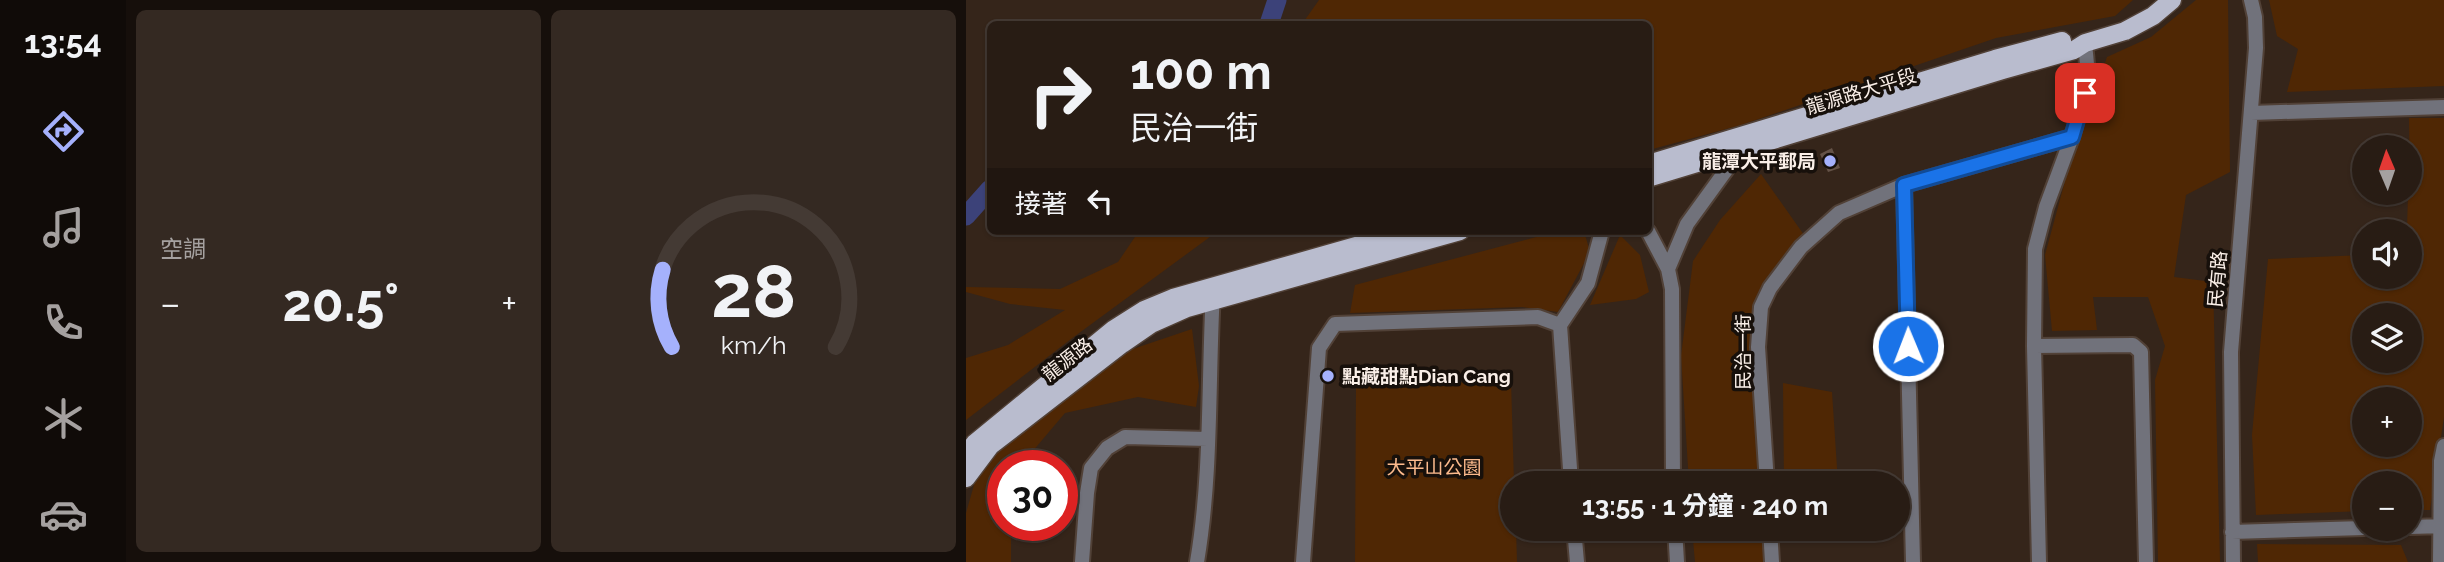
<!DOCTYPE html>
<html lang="zh-TW">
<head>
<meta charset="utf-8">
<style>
	body { margin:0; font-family:Raleway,"Noto Sans TC",sans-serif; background:#342922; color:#f1f3f6; height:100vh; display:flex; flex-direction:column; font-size:26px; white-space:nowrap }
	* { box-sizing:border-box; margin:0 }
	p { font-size:23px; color:#a5a1a0 }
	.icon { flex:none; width:38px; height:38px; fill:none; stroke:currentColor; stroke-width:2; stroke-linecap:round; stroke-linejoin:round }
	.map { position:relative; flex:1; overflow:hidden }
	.sheet { display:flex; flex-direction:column; gap:10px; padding:10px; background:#160f0b; width:840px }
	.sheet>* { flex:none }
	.banner { position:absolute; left:21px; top:21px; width:665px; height:214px; border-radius:10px; box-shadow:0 2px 5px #0004,0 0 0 2px #443a34; background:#281c14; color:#f1f3f6; overflow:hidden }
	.needle { width:46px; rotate:358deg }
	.controls { position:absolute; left:1386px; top:135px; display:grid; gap:14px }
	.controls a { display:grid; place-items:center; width:70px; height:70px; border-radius:50%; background:#281c14; box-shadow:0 2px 5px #0004,0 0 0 2px #443a34; font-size:35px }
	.speed { position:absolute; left:21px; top:450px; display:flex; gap:14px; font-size:35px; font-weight:700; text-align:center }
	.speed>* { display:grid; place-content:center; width:91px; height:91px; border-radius:50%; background:#281c14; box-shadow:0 2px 5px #0004,0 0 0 2px #443a34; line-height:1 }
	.speed .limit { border:10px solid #d22; background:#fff; color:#111 }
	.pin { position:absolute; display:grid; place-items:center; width:60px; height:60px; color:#fff; margin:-30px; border-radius:14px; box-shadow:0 4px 10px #0006 }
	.me { position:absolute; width:77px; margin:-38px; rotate:359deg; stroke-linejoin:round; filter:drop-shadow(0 0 5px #0008) }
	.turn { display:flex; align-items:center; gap:24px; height:147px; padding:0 28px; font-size:32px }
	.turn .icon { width:91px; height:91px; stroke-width:2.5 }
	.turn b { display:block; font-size:49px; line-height:60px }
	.then { display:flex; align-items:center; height:66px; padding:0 28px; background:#0003; gap:14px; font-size:26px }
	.big { font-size:52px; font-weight:700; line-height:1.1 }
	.sheet .card { flex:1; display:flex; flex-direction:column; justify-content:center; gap:10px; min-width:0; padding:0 24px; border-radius:10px; background:#342922 }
	.sheet .dial { align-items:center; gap:0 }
	.dial svg { height:182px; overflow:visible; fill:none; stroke:#443a34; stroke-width:7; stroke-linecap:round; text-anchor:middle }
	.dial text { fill:#f1f3f6; stroke:none }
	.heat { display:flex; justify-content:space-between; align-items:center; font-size:38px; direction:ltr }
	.sheet .tiles { flex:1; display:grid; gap:10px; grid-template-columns:repeat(2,1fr) }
	.trip { position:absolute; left:534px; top:471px; width:410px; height:70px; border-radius:35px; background:#281c14; box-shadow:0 2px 5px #0004,0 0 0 2px #443a34; font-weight:700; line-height:70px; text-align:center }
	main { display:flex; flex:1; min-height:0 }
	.tab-bar { display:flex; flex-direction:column; width:126px; justify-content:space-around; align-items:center; background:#100b08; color:#a5a1a0 }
	.tab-bar .icon { width:49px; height:49px }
	.tab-bar .selected { color:#a5b1fc }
	.tab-bar b { font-size:32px; color:#f1f3f6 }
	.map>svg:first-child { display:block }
	.green { fill:#4f2704; fill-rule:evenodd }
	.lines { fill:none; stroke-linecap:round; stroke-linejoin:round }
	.river { stroke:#3c4279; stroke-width:19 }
	.building { fill:#645247 }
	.minor-casing { stroke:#514137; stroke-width:18 }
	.major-casing { stroke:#514137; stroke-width:21 }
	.minor { stroke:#71727b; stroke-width:14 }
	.major { stroke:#b9bcce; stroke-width:18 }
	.route-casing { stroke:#114b97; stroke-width:18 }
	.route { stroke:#1a73e8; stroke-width:12 }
	.poi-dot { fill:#a5b1fc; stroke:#17100b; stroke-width:2.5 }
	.labels { text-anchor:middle; stroke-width:7; stroke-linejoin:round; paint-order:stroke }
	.street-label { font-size:19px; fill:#faefe8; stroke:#17100b }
	.poi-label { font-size:19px; font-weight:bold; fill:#faefe8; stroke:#17100b; text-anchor:end }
	.park-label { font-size:19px; fill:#fcba8c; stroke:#17100b }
</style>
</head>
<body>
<main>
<nav class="tab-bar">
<b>13:54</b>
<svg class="icon selected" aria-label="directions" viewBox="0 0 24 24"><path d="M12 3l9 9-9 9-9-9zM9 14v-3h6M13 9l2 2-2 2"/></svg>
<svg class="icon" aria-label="music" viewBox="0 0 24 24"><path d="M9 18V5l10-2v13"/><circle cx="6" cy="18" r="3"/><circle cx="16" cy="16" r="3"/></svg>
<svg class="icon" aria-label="phone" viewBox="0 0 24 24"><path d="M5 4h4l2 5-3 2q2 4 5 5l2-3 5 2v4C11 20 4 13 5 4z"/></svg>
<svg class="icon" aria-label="climate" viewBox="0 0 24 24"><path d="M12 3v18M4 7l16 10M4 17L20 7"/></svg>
<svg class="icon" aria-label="car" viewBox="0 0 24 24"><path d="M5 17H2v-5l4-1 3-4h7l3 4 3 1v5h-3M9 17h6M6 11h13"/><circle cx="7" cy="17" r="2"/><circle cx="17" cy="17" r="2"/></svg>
</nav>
<section class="sheet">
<div class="tiles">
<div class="card"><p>空調</p>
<div class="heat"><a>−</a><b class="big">20.5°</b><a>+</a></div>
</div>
<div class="card dial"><svg viewBox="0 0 100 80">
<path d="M14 69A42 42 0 1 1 86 69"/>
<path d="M14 69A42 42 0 0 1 10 35" stroke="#a5b1fc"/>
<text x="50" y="56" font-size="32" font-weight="700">28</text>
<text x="50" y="72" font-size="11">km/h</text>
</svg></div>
</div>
</section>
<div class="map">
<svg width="1478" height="562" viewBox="0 0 1478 562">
	<rect width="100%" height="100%" fill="#35251a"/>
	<path class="green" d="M353,0H1167L1149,16L1030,38L775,125L683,150L682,24H336Z
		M1230,0H1262L1264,172L1220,195L1208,277L1247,282L1254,562H1192L1189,380L1199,346L1182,297H1127L1131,330L1086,331L1079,255L1106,155L1141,57L1185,37Z
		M1303,0H1478V86L1321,92L1332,49L1311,36Z
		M1443,118H1478V417L1464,510H1444V483H1398V511L1290,515L1286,435L1302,259L1398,255V276H1444V231H1441L1442,193L1444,192ZM1398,315H1444V360H1398ZM1398,399H1444V444H1398Z
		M795,174L838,235L797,297V483H723L715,356L727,261L754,220Z
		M173,231H252L105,339L0,420V358L42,345L99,310L44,304L0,292V287L94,289L152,262Z
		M593,231H618L624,252L592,312L556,307L384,313L389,285Z
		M654,235L674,255L683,292L670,299L624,305Z
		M226,329L233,386L230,407L172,397L99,413L55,465L37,466V525H45V562H0V513L10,478L55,422L137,359Z
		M545,381L548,483H546V528L550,529L551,562H389L390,385Z
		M817,383L866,392L872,483H818Z
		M726,529H799L800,562H729Z
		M1291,544L1435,545L1442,562H1292Z"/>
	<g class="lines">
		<path class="river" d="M303,24L311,0
			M0,216L24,189"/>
	</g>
	<path class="building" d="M866,148L874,168L862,172L854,154Z"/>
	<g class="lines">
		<g class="minor-casing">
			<path id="minor" d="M1285,113L1478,107
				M938,185L947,562
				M682,231L702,269L706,289L707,483
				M702,269L721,224L774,151L773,146
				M594,325L605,483
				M594,325L622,283L636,231
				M1068,346L1167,345L1175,352L1180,562
				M801,483L792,347L795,307L804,288L835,247L873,213L938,185L1106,137L1119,93L1122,75L1119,43
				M1444,527L1478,526
				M608,528L611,562
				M709,528L711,562
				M804,528L806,562
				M1266,532L1398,528
				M116,562L121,493L125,468L141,448L159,437L242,439
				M231,562C246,473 242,381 247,291
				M337,562L353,348L369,324L572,317L594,325
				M1073,562L1068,346L1069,249L1080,207L1106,137
				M1267,562L1265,352L1290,48L1289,17L1285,0
				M1474,562L1475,461L1478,446"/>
		</g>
		<g class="major-casing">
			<path id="major" d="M682,164L1029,59L1096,41
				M682,178L1037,70L1108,50L1119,43L1159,31L1187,16L1206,0
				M0,454L9,443L148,329L178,310L207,298L443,231
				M0,478L24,446L156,344L185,324L221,308L494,231"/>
		</g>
		<use href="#minor" class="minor"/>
		<use href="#major" class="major"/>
	</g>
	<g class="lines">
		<g class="route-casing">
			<path id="route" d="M942,346L938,185L1106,137L1119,93"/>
		</g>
		<use href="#route" class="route"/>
	</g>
	<g class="poi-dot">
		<circle cx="864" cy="161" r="7"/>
		<circle cx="362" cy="376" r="7"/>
	</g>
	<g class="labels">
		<g class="street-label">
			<text transform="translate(895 91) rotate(-17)" y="7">龍源路大平段</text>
			<text transform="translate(1251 279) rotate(-85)" y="7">民有路</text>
			<text transform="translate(777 352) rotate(-90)" y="7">民治一街</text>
			<text transform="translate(101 359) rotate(-38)" y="7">龍源路</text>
		</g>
		<g class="poi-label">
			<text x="850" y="168">龍潭大平郵局</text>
			<text x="376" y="383" text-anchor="start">點藏甜點Dian Cang</text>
		</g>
		<g class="park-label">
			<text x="468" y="474">大平山公園</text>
		</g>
	</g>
</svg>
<div class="controls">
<a><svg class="needle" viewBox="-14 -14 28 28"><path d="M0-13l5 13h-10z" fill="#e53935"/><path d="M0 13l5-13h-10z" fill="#a5a1a0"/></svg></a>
<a><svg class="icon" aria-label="sound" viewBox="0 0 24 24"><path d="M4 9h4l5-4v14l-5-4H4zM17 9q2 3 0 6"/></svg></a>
<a><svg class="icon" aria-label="layers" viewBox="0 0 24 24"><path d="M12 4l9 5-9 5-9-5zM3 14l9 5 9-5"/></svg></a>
<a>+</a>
<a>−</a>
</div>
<div class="speed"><div class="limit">30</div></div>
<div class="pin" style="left:1119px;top:93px;background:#d93025"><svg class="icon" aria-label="arrive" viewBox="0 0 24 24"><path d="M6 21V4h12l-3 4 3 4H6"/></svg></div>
<svg class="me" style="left:942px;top:346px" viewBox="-20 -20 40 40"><circle r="17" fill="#1a73e8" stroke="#fff" stroke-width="3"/><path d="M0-11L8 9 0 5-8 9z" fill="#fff"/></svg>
<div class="trip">13:55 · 1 分鐘 · 240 m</div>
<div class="banner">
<div class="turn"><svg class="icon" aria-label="right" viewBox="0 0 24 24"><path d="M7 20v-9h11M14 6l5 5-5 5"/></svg><div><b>100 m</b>民治一街</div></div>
<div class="then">接著<svg class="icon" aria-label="left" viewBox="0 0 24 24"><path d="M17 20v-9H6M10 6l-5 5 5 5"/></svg></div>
</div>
</div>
</main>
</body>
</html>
